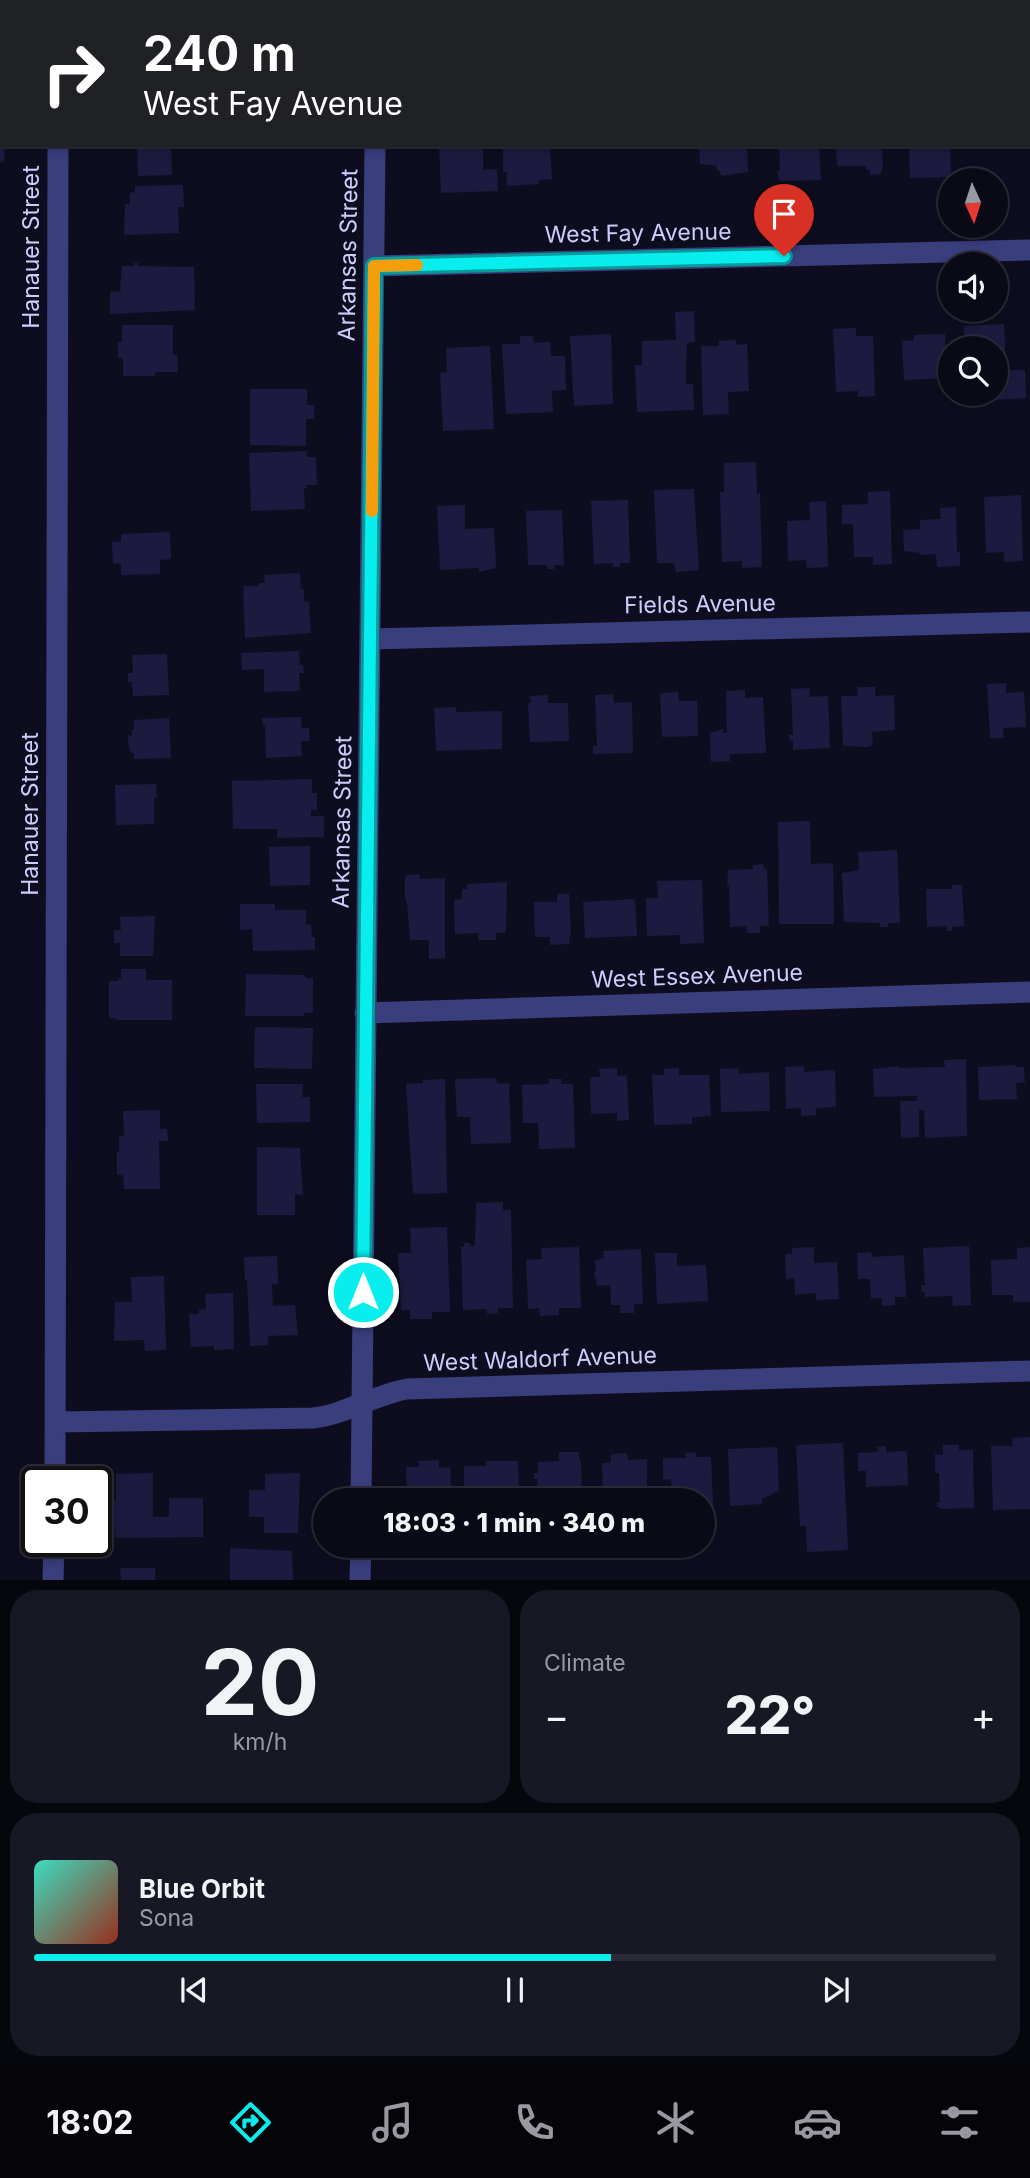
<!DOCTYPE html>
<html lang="en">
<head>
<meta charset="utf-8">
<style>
	body { margin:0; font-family:Inter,sans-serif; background:#181824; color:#f1f3f6; height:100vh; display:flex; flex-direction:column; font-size:26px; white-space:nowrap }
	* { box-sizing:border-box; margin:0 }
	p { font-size:23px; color:#999aa1 }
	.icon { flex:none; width:38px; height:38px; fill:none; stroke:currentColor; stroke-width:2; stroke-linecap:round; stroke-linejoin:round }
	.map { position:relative; height:1580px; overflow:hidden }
	.drawer { display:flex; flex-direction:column; gap:10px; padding:10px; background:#06060d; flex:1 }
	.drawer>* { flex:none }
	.hud { position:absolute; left:0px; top:0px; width:1031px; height:147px; box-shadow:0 4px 10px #0003,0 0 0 2px #2a2b36; background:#202124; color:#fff; overflow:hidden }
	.needle { width:46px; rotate:177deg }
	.controls { position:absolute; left:938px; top:168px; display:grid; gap:14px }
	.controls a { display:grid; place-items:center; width:70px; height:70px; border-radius:50%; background:#0a0a17; box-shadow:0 4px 10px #0003,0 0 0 2px #2a2b36; font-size:35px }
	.speed { position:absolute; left:21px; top:1466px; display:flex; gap:14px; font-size:35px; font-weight:700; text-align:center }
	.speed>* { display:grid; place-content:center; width:91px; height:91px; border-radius:50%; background:#0a0a17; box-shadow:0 4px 10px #0003,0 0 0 2px #2a2b36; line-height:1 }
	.speed .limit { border:4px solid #111; border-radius:10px; background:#fff; color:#111 }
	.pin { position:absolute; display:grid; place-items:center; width:60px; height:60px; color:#fff; margin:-72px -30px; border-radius:50% 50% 50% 0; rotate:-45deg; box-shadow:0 0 7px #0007 }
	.pin .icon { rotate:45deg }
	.me { position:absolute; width:77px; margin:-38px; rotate:0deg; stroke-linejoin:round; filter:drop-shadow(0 0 5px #0008) }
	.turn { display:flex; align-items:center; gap:24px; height:147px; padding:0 28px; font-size:32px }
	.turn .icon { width:91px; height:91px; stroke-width:2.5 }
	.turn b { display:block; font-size:49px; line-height:60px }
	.big { font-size:52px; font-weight:800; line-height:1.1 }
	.drawer .widget { flex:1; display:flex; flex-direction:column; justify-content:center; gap:10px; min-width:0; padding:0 24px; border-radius:28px; background:#181824 }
	.drawer .dial { align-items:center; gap:0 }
	.dial b { font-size:91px; line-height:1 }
	.song { display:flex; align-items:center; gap:21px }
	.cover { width:84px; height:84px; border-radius:10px; background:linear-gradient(135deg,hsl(170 70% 55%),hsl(10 70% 35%)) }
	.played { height:7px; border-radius:4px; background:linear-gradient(90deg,#08eeee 60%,#2a2b36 60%) }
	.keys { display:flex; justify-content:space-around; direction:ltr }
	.heat { display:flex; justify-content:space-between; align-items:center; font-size:38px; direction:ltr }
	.drawer .tiles { flex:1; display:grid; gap:10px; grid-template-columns:1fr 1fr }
	.widget:last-child { grid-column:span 2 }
	.trip { position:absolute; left:313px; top:1488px; width:402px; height:70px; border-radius:35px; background:#0a0a17; box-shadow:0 4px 10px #0003,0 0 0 2px #2a2b36; font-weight:800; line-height:70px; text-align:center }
	.tab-bar { display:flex; height:112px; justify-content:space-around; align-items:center; background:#040409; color:#999aa1 }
	.tab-bar .icon { width:49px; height:49px }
	.tab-bar .on { color:#08eeee }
	.tab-bar b { font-size:32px; color:#f1f3f6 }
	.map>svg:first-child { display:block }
	.building { fill:#1d1a3f }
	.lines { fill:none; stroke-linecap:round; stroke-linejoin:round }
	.street { stroke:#393e7d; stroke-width:21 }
	.route-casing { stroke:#059b9b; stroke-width:18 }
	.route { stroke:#08eeee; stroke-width:12 }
	.slow { stroke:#f59e0b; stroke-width:12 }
	.labels { text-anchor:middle; stroke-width:7; stroke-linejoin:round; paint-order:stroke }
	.street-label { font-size:23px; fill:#cdcdfd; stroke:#0e0d1f }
</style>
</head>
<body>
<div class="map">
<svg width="1030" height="1580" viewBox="0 0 1030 1580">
	<rect width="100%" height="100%" fill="#0e0d1f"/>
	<path class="building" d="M0,145H5L4,162H0Z
		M137,145H171L172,175L138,176Z
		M439,145H483V170L497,169L498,191L441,193Z
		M503,145H550L552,179L539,180V184L508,186L506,184L507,172H503Z
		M699,145H747L748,172L721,176L720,171H717V166L700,164Z
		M779,145H819L821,180L780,181L777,171H780Z
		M845,145H882L883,170H881V174L870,175V170H866V166H837L836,147Z
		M909,145H950L951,177L910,178Z
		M183,185L184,207H178L179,233L124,235L125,204H130V192L135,193V186Z
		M134,263H138V266L194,267L195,310L110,314V292L122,291L120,289L122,266H134Z
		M694,311L695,342L687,343L686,364V384H693L694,410L637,412L635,365H642V341L676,340L675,312Z
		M1004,324L1006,370H1025L1026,398L968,402L967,394H996V348H965L964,326Z
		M122,325H173V355H177L178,372H155V376H123V358H118V342H122Z
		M856,328V336H873L875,396L858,397V391L836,392L833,329Z
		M611,334L613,404L574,406L570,336Z
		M945,334L947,378L904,380L902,341L914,340V335Z
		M520,336H533L534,343L550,342L551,356H565L566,390L552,391L553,412L506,414L502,344H520Z
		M736,340V345L747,344L749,391L728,392L729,414L703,415L701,346H719V341Z
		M490,346L494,429L443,431L440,373L447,372L446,348Z
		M250,389H307V405H314V419H306V446L250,445Z
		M307,451V457H316L317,485H306L307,488H304L305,509L251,511L249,453Z
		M756,462L757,494L760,493L762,567L742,568V561L722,562L720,492H724V463Z
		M694,489L699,570L676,572L674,563H657L654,490Z
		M890,491L892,564L873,565V557H854L853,524H842V505L868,504V492Z
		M1021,495L1023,561L1004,562V552L986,553L984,497Z
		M628,500L630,563H620V567H613V563L594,564L591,501Z
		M826,501L828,567L807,568L806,560L788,561L787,521L810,520L809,502Z
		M465,505V529L494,528L496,568L479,572L478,568L440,570L437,506Z
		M956,507L957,552H960V566L937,567L936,554L920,555V553L904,551L903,530L920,529V520L941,519L940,508Z
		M562,510L564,565H554V569H547V565H528L526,511Z
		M170,532L171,559L160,560V574L121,575V563L113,564L112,542H121V534Z
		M300,573L301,589H304V602H309L311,633L245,638L243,586H259V583H265L264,575Z
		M299,651L300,665H303L304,673H299L300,691L264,692V669L242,670L241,653Z
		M167,654L169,695L133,696L132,682H128V673H133L132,655Z
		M1006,683V693L1024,692L1026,727L1003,728L1004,738H990L987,684Z
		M857,687H875V696L894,695L895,730L872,732L873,745L868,747L843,746L841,696H858Z
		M809,688L810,697L828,696L830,748L793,750V741H790L789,735H793L791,689Z
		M745,690V698L763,697L766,753L730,754V761L711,762L710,733L723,729V733H727L726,691Z
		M678,692L679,701H697L698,736L662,737L660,693Z
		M613,694L614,703L632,702L633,753L593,754V746H597L595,695Z
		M548,695V703H568L569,741L530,742L528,703H531L530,696Z
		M456,707V712L502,711V749L436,751L434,708Z
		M301,717L302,728H309L310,741H301L302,756L266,758L265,725H263L262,718Z
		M169,718L171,758L134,759V754L129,750L128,735L132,736V730H134V720Z
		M312,779V793H317V810H311V816H324V837L277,838V829H233L232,781Z
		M156,784L157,798H154V824L116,825L115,785Z
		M810,821L811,864L833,863L834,924H779L778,822Z
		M310,846V885L270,886L269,847Z
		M897,850L900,923H888V927H880V923L844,922L842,873L859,870L858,852Z
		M763,864L764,869L767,870L769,926H760V933H747V926L730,927L729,886H727L728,870L753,869V865Z
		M419,874L420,879L445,878V958L429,959V940H410L407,903L405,897V878L407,875Z
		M702,880L704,943L680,944V935L647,936L646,898H658L657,881Z
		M507,882L506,932L496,933V940H478V933L455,934L454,900L462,899V889H467V884Z
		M952,885H962L964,926L952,927V931H947V926L927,927L926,889H952Z
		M557,894H569L571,937H569V944L550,945V937H535L534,902H557Z
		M635,899L637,936L585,938L583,902Z
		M240,904H275V910H306V925L311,924L312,937H315V950L253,951L252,929L240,930Z
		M155,916L153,956H120V943H114V930H121L120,917Z
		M121,969H146V980H172V1020H116V1018H109V981H118V978L121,979Z
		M246,974L305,975V978H313V1013H304L305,1016H245Z
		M255,1027L313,1028L312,1069L254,1068Z
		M966,1059L967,1136L925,1138L924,1110H919V1137L901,1138L900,1101H917V1096L874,1097L873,1069L898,1066L899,1068L945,1067L944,1060Z
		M1016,1065V1067H1024L1025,1082L1016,1083L1017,1099L979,1100L978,1067Z
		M804,1066V1072L835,1070L836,1107L816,1108V1115L801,1116V1108L786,1109L785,1067Z
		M617,1068V1076L627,1075L629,1120L617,1121V1113L591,1114L590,1077H600L599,1069Z
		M679,1068V1075H709L711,1116L692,1117V1124L654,1125L652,1075H664V1069Z
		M738,1068L739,1074L769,1072L770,1111L721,1112L720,1069Z
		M495,1078L498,1084L509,1083L511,1143L471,1144L470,1117H457L455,1079Z
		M445,1079L447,1193L413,1194L406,1084L423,1083V1080Z
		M549,1079H562L561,1084H573L575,1148L539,1149L538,1123H523L522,1085L549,1084Z
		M256,1084H303L302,1097H310V1122L257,1123Z
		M160,1110V1129H167L168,1141H159L160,1189H124L123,1174L117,1175V1152H119V1137L124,1136L123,1111Z
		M257,1147L300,1148L303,1195L295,1194V1215H257Z
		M503,1202V1210H511L513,1308H498V1313L487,1314V1309L463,1310L461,1247H464V1243H470V1246H475L476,1203Z
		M447,1227L450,1312H432V1319H410V1310H401L398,1253H411L410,1228Z
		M969,1246L971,1305L953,1306L952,1296L925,1297V1292H922L921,1285H925L923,1248Z
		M579,1247L581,1308H559V1315L540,1316L539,1308L528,1309L526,1260L542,1259L541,1248Z
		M814,1247V1263L837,1262L839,1299L816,1300V1293L795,1295L794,1278L786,1279L785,1254H792V1248Z
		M1030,1247V1302H1013V1295H992L991,1260L1017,1259V1248Z
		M641,1249L643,1304H634V1313H620V1305H611L610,1285L597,1286L594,1271H596L595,1260L604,1259L603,1251Z
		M871,1252L872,1257L904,1255L906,1297H895V1305L882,1306V1298H871L870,1279H858L857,1253Z
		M655,1253H677V1266L706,1265L708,1301L657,1304Z
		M277,1256L278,1284H272L273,1306L295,1305L298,1335L268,1336V1345L250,1346L247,1279L245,1280L244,1257Z
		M164,1276L166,1350L145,1351L144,1340L114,1341L115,1302H132L131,1277Z
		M233,1293L234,1349L214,1350V1346L191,1347L189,1314H199V1310L206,1309L205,1294Z
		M1030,1437V1509L993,1510L991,1446H1013L1012,1438Z
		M843,1443L848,1550L807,1552L806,1526H800L796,1445Z
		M943,1445H959V1450H973L974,1508L940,1509V1507H937V1503L940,1502L939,1473H935V1454L943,1455Z
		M886,1446V1452L907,1451L908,1485L866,1487V1471H858V1453L878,1452L877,1447Z
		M777,1447L779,1491L762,1499V1504L730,1506L728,1449Z
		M559,1452H579V1460H581L582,1500H555L554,1495L538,1496L537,1479H534V1473H538V1462L559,1461Z
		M696,1452V1457H711L714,1526H704V1500H682V1495H672L671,1479L663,1480V1458H686L685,1453Z
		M627,1453L628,1460L647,1459V1494L612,1495V1498H606V1495H603L602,1463L611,1462V1454Z
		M439,1460V1468L450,1467L452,1498L407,1499L406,1467H419L418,1461Z
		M486,1461H518L519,1500H473V1488H464V1466H486Z
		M153,1473V1517H169V1498H203V1537L115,1538L114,1522H108V1501H116V1474Z
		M300,1473L298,1533H264V1517H249V1490H265V1474Z
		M230,1548L292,1551L293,1580H230Z
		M120,1568H155V1580H121Z"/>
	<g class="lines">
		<path class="street" d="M58,2V0
			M377,2V0
			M374,266L1030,250
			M371,639L1030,622
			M365,1013L1030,992
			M56,1422L313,1418C346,1414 374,1395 407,1389L1030,1371
			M55,1482L58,145
			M361,1500L375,145
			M53,1580L54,1542
			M360,1580L361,1545"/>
	</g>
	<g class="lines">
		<g class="route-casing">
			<path id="route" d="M363,1292L374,266L784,256"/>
		</g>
		<use href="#route" class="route"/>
		<path class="slow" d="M372,511L374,266L417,265"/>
	</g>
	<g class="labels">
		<g class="street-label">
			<text transform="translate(638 233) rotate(-1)" y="8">West Fay Avenue</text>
			<text transform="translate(31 247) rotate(-90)" y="8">Hanauer Street</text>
			<text transform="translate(348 255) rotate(-89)" y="8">Arkansas Street</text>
			<text transform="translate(700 604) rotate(-1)" y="8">Fields Avenue</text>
			<text transform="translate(30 814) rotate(-90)" y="8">Hanauer Street</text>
			<text transform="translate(342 822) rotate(-89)" y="8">Arkansas Street</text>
			<text transform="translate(697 976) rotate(-2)" y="8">West Essex Avenue</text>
			<text transform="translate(540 1359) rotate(-2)" y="8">West Waldorf Avenue</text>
		</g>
	</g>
</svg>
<div class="controls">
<a><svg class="needle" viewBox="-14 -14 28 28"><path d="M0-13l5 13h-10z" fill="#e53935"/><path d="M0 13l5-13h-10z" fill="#999aa1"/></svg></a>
<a><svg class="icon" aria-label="sound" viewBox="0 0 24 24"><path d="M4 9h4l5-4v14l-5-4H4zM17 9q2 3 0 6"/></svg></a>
<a><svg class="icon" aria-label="search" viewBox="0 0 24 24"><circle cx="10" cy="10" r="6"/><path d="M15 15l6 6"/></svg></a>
</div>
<div class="speed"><div class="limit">30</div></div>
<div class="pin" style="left:784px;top:256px;background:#d93025"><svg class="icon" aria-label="arrive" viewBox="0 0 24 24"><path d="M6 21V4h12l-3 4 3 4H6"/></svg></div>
<svg class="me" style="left:363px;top:1292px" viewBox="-20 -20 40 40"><circle r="17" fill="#08eeee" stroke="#fff" stroke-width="3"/><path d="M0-11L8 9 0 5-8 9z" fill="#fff"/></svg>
<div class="trip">18:03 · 1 min · 340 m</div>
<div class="hud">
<div class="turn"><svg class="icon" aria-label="right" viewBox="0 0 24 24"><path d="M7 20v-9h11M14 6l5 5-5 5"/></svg><div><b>240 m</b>West Fay Avenue</div></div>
</div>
</div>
<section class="drawer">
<div class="tiles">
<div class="widget dial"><b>20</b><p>km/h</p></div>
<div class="widget"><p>Climate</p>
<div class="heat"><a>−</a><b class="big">22°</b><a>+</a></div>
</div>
<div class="widget">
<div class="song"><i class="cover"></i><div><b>Blue Orbit</b><p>Sona</p></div></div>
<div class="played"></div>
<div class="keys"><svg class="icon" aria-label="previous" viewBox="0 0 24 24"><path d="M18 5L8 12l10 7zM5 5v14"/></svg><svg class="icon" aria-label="pause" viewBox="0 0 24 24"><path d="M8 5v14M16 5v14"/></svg><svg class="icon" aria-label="next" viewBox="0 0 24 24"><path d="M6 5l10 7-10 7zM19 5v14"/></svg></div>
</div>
</div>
</section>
<nav class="tab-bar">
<b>18:02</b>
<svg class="icon on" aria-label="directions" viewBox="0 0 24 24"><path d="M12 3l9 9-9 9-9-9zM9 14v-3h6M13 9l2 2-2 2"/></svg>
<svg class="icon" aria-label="music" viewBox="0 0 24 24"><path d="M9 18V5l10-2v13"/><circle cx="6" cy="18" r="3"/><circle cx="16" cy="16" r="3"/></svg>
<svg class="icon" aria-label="phone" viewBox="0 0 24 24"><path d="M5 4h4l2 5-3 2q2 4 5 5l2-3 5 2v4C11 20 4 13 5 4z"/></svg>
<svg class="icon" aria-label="climate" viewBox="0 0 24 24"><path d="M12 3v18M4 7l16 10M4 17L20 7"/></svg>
<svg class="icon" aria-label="car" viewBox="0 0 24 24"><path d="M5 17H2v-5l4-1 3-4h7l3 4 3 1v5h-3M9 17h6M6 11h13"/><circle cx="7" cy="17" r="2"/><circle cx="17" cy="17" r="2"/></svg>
<svg class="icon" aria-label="filters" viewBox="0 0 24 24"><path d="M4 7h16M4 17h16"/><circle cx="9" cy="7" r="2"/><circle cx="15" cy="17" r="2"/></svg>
</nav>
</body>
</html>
